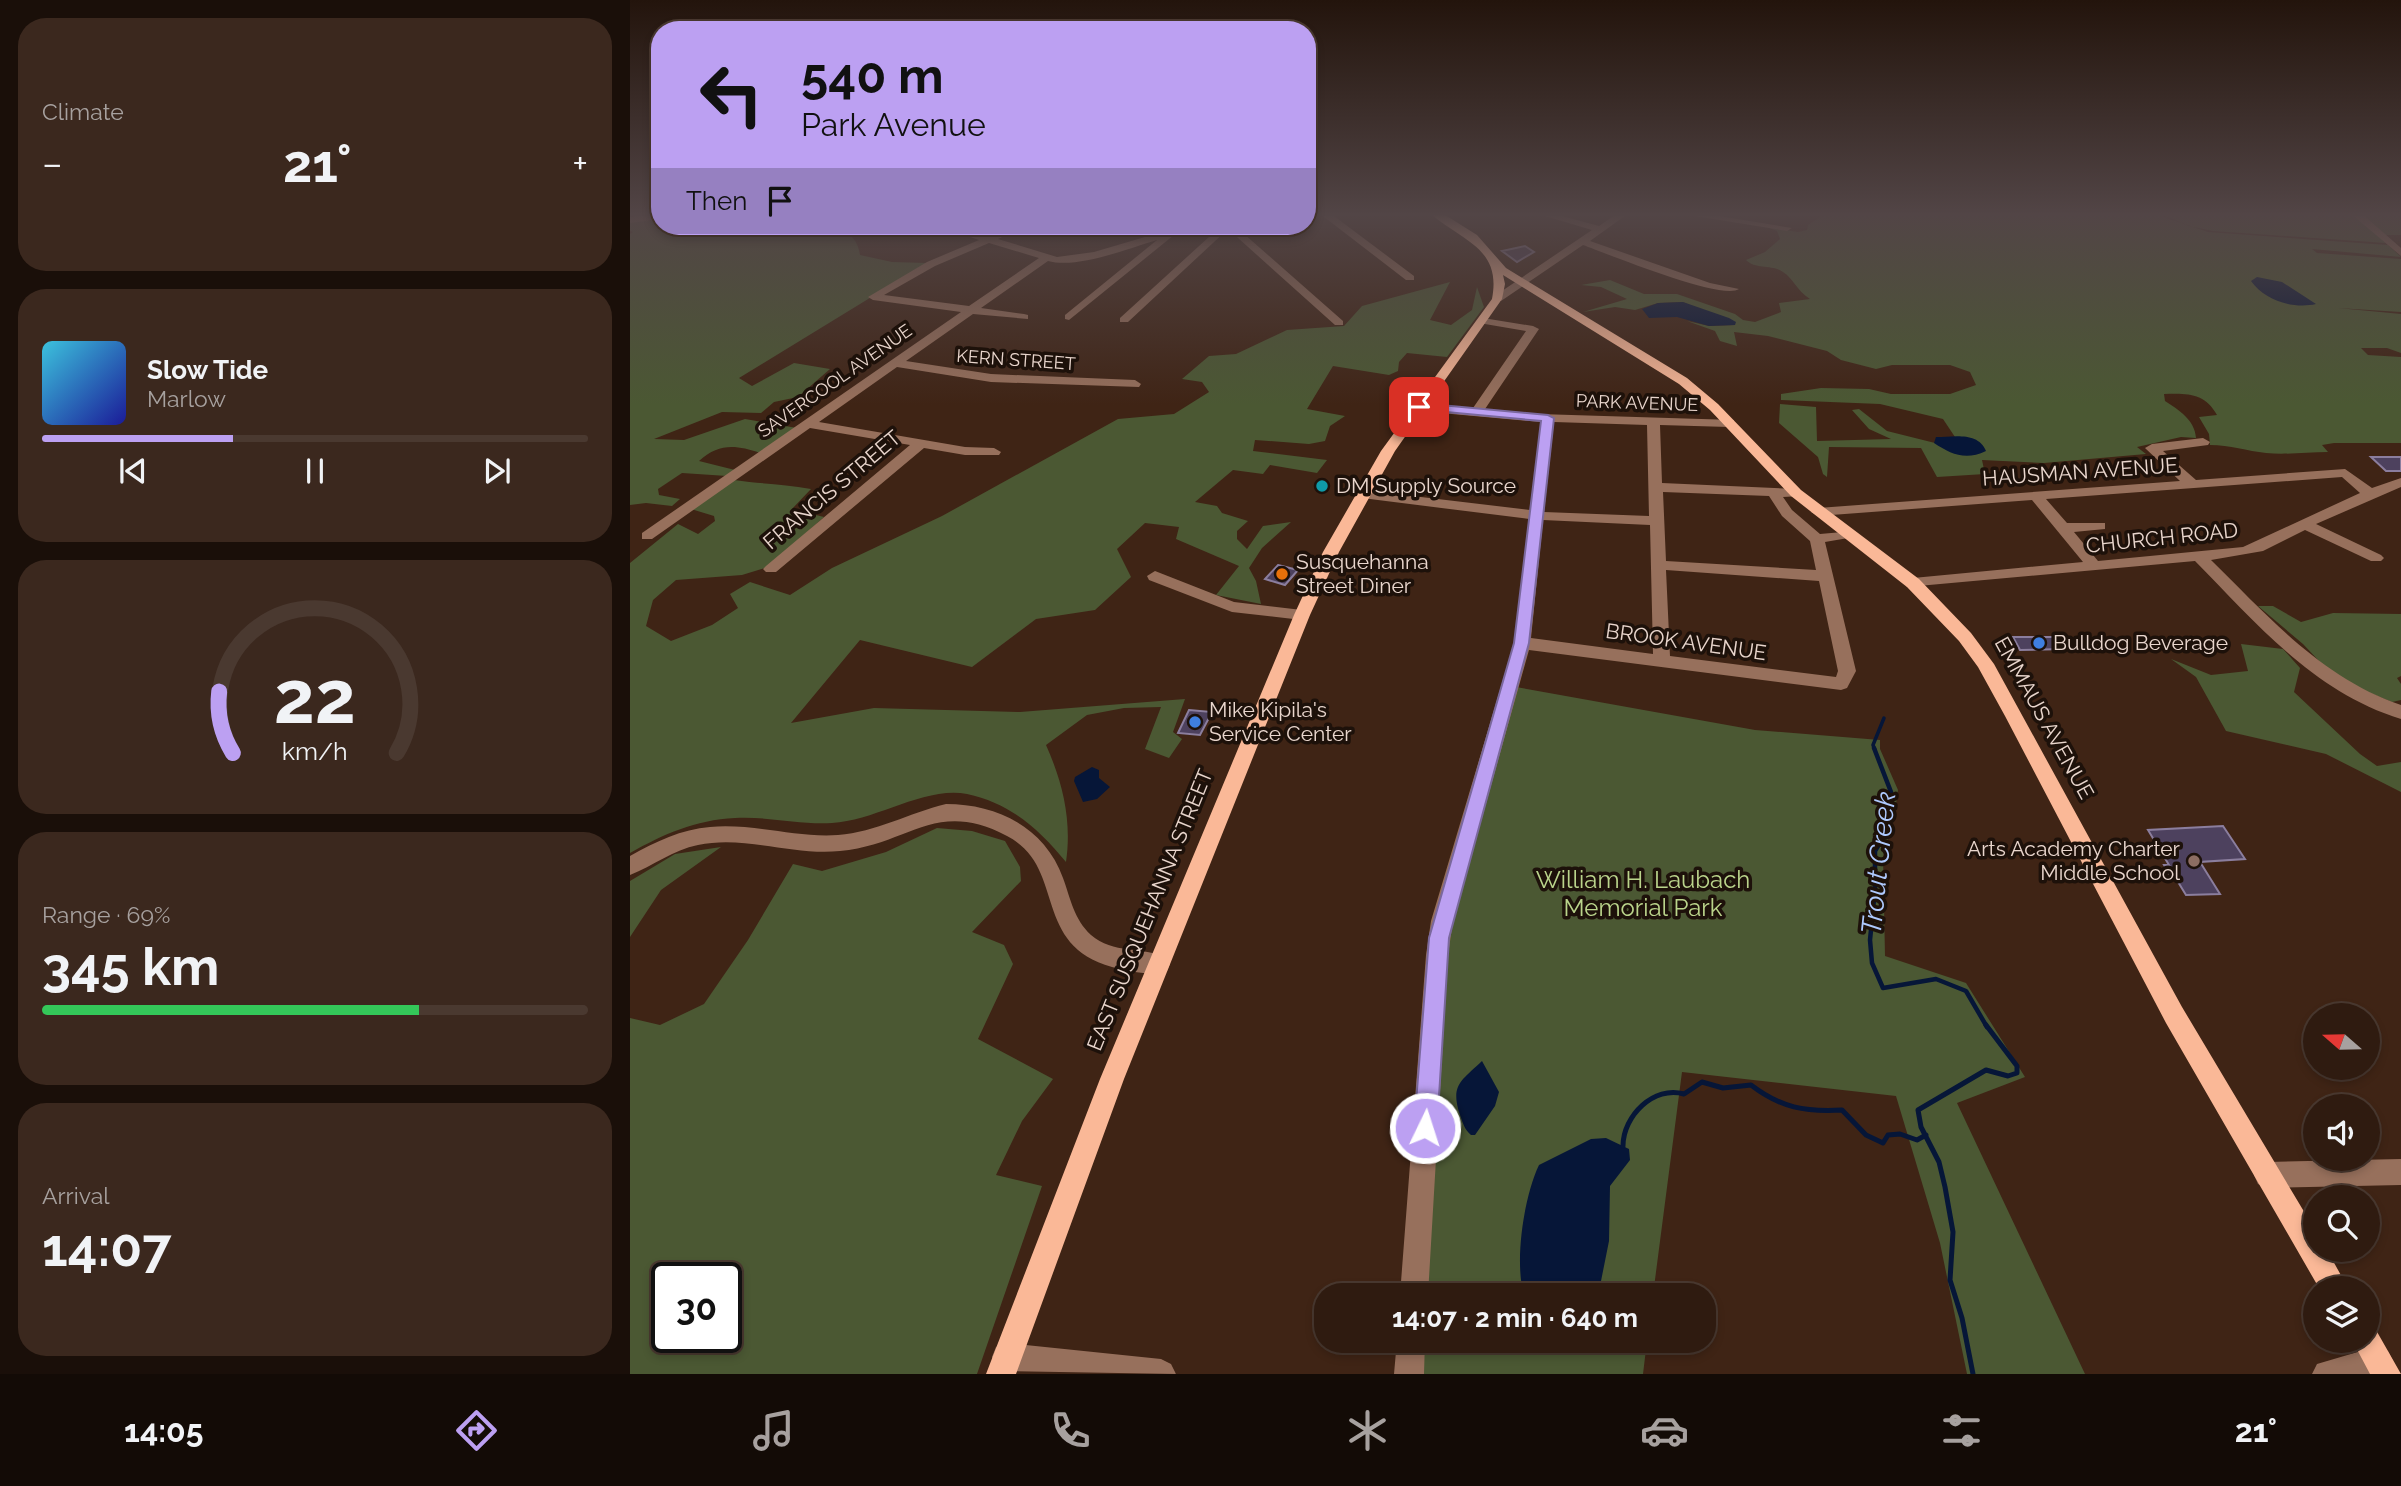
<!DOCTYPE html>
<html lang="en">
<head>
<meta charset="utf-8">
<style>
	body { margin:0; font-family:Raleway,sans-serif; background:#3b281e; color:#f1f3f6; height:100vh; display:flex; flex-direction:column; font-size:26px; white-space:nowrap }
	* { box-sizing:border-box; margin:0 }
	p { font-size:23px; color:#a7a19f }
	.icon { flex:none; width:38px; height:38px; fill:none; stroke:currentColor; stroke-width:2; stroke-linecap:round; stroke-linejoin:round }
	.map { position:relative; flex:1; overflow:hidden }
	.sheet { display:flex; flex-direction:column; gap:18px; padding:18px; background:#1a0f09; width:630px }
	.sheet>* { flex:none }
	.top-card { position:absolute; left:21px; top:21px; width:665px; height:214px; border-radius:28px; box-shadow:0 4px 10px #0003,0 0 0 2px #4a3930; background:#bca0f2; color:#111; overflow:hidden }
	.needle { width:46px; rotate:290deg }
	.controls { position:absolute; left:1673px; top:1003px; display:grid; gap:14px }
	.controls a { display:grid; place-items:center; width:77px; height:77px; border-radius:50%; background:#2f1b10; box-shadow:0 4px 10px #0003,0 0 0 2px #4a3930; font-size:35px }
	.speed { position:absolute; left:21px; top:1262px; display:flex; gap:14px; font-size:35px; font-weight:700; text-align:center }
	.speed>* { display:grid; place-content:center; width:91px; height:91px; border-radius:50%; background:#2f1b10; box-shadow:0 4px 10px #0003,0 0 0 2px #4a3930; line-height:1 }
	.speed .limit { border:4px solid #111; border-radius:10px; background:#fff; color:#111 }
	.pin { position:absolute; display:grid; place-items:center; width:60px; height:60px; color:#fff; margin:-30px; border-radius:14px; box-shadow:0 4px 10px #0006 }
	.me { position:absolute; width:77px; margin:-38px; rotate:4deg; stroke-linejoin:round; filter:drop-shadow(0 0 5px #0008) }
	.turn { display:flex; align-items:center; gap:24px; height:147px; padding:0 35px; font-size:32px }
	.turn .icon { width:91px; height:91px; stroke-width:2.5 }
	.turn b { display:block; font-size:49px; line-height:60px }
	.then { display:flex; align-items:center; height:66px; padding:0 35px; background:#0003; gap:14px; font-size:26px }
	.big { font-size:52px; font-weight:700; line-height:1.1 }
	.sheet .widget { flex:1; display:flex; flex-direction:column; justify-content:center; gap:10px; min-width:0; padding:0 24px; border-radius:28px; background:#3b281e }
	.sheet .dial { align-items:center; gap:0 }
	.dial svg { height:182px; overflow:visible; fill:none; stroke:#4a3930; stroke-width:7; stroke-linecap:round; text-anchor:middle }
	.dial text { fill:#f1f3f6; stroke:none }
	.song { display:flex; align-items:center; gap:21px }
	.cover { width:84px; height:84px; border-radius:10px; background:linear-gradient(135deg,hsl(190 70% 55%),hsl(240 70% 35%)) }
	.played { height:7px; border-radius:4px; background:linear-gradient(90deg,#bca0f2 35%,#4a3930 35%) }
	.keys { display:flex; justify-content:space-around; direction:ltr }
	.heat { display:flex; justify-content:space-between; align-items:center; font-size:38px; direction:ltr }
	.charge { height:10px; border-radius:5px; background:linear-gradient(90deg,#34c759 69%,#4a3930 0) }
	.trip { position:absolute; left:684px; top:1283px; width:402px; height:70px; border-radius:28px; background:#2f1b10; box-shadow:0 4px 10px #0003,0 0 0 2px #4a3930; font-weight:700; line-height:70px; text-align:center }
	.menu { display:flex; height:112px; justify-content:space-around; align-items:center; background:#130b06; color:#a7a19f }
	.menu .icon { width:49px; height:49px }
	.menu .on { color:#bca0f2 }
	.menu b { font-size:32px; color:#f1f3f6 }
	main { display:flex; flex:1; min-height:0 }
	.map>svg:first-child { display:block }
	.green { fill:#4b5833; fill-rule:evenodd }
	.water { fill:#061638 }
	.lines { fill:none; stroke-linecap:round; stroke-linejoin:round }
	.stream-far2 { stroke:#061638; stroke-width:3.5 }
	.stream-far1 { stroke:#061638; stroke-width:4.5 }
	.stream { stroke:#061638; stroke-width:5 }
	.building { fill:#4d415e; stroke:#8b7e9e; stroke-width:2 }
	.minor { fill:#97705c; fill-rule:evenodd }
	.major { fill:#fab897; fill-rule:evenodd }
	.route { fill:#bca0f2; stroke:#7a689d; stroke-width:2 }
	.culture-dot { fill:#0f9aa8; stroke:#1d110a; stroke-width:2.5 }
	.food-dot { fill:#e8710a; stroke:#1d110a; stroke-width:2.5 }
	.shop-dot { fill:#3f7fe0; stroke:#1d110a; stroke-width:2.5 }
	.education-dot { fill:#8d6e63; stroke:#1d110a; stroke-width:2.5 }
	.labels { text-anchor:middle; stroke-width:7; stroke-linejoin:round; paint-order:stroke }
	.far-street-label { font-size:18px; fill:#e9d6cd; stroke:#1d110a }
	.street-label { font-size:21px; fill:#e9d6cd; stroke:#1d110a }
	.poi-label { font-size:21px; fill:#e9d6cd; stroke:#1d110a; text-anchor:start }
	.near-park-label { font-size:24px; fill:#bad48b; stroke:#1d110a }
	.near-water-label { font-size:28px; font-style:italic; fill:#aec9fe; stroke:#1d110a }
</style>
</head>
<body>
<main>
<section class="sheet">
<div class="widget"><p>Climate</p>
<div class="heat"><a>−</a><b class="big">21°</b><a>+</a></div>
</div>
<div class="widget">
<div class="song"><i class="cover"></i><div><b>Slow Tide</b><p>Marlow</p></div></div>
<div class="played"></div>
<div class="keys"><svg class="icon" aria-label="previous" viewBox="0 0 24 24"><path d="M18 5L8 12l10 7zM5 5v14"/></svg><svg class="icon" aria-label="pause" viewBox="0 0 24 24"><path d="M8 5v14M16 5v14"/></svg><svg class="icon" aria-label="next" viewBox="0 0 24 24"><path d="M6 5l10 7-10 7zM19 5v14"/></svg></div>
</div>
<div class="widget dial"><svg viewBox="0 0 100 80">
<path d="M14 69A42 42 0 1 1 86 69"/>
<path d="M14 69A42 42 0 0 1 8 42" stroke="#bca0f2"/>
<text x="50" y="56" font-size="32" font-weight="700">22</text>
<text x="50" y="72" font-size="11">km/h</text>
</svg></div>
<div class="widget"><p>Range · 69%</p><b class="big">345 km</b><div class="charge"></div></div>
<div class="widget"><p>Arrival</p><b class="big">14:07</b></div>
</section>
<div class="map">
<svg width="1771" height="1374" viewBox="0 0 1771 1374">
	<rect width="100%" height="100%" fill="#3f2415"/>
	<path class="green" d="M1196,213H1522L1578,232L1758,245L1771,257L1682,249L1687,253L1771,259V312L1708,308L1771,314V353L1757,348H1731L1738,355L1771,357V443H1704L1692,445L1698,452C1677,452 1656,455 1636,453C1617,451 1600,445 1580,445L1579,434L1569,417L1587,415C1575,393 1557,393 1534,394L1535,401C1549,410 1565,420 1566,438L1551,437L1507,447L1516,454L1414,463L1352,460L1355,474L1307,477L1291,448L1199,447L1197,477L1193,474L1188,457L1149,423L1150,404L1186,407L1187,441L1261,439L1239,429L1222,410L1229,409L1257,431L1305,443L1338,437H1325L1313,419L1250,404L1151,400V394L1191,388L1239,389L1261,394H1320L1346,385L1340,372L1320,365H1262L1246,369L1211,360L1197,351L1138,336L1104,332L1107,346L1090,341L1085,331L1057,321L1079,326L1105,325L1053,302L1028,303L1005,310L985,307L953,312L997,299L971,287L951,285L980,280L1014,294H1047L1105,314L1113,320L1125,322L1151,312L1149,303L1180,299C1166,290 1164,279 1153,272C1142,264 1126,270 1116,260L1135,252L1150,239L1147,231L1137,227L1168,232L1177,230L1178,225Z
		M1529,213H1722L1756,243L1583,231L1559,226Z
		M1730,213H1771V235H1754Z
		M30,217V226C65,226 198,218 221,236C227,242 229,248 230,255L262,262L297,263L109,378L122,386L164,363L200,369L168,397L144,402L131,413L92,412L24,439L54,440L115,419L167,428L130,453C106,445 89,443 69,461L105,470L97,476L52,473L28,489L29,495L50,499L42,506L16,503L0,505V234L3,232L0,231V221Z
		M820,282L800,320L821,325L842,310L847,287L854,307L817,357L777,353L769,362L768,371L759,375L703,366L677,409L715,416L700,426L695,441L679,444L625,440L623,451L697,460L687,473L640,465L633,474L603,470L565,502L587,506L592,513L618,521L607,531V539L617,549L633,526L661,522L632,548L619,568L626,581L631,604L586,595L609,566L546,539L549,527L515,523L487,549L501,577L465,610L406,619L342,667L230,640L161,723L244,708L390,712L555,699L543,732L552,739L539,758L515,749L531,707L494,708L457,715L416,745C433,783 442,821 436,862C409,829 380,803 337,794C294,786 246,821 202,823C170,825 137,816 105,818C65,820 34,834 0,853V563L48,524L68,534L85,521L84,516L61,509L104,480C131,484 154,484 181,489L162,509L194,517L138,567L112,575L46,580L23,600L16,626L41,641L82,625L108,608L100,594L120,582L160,595L202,568L312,516L488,419L544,414L579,392L572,382L552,379L579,356L606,354L657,330L714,326L732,306Z
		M1628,606H1643L1671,622L1703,613L1771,614V676L1767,678L1771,684V700L1762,702L1706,679L1673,644Z
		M1611,644L1653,649L1670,668L1664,692L1730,754L1747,766L1771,762V792L1696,754L1596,731L1566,677L1541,659L1581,675L1618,671Z
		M886,687L1125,730L1250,740V749L1268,790L1264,818L1253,857L1255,956L1336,983L1395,1077L1327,1103L1455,1374H1337L1310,1243L1266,1096L1052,1072L1023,1295H790L819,915Z
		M307,828L342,831L375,841L390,867L391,881L342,932L374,945L383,964L348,1039L423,1079L392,1121L366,1175L412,1186L347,1374H0V1018L30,1025L74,1004L118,940L163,864L192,871L256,852ZM37,1278H96V1337H37Z
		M91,847L31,890L0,937V881L45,854Z
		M788,1341H1017L1013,1374H785Z"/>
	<path class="water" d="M1627,277L1652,282L1686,304C1664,309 1635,301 1621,281Z
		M1053,302L1099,318L1106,322L1105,325L1079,326L1047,317L1019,318L1012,309L1028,303Z
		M1306,437C1323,437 1348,431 1356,451C1335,461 1321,454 1304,443Z
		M462,767L469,770V778L480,787L467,799L453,802L444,781L445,777Z
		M852,1061L869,1092L865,1106L845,1135H841C834,1129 833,1123 830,1115C820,1085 831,1081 852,1061Z
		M976,1138L999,1149L1000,1160L980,1186L979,1241L969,1291L964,1295H894C884,1262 894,1196 909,1165L961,1139Z"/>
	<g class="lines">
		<path class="stream-far2" d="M1245,750L1243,745L1254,718"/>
		<path class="stream-far1" d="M1244,748L1261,792L1256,833L1245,851V889L1240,940L1242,963L1253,988L1306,979L1336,991L1357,1027"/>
		<path class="stream" d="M993,1146C993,1116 1024,1085 1054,1094L1072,1082L1093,1088L1121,1085C1151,1108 1175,1112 1212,1110L1236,1135L1253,1143L1258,1135L1270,1134L1287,1140L1296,1135
			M1343,1374L1332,1318L1320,1280L1323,1232L1315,1187L1309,1162L1291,1127L1288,1110L1356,1070L1378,1076L1387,1073V1066L1356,1025"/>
	</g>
	<path class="building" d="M895,246L904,252L887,262L872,251Z
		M1741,457H1771V471H1756Z
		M648,565L668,570L655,585L635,579Z
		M1383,637H1428L1435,649L1390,650Z
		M559,710L582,712L570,735L548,733Z
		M1593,826L1615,859L1570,862L1590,894L1556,895L1545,877H1541L1534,865H1539L1518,830Z"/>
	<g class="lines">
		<path class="minor" d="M30,213V219L0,223V217Z
			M689,213H700L784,276V280H776Z
			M905,213H921L969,226L988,213H999L960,241L1080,283L1109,289C1092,301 978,254 953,245L871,301H863V297L962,230Z
			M1046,213H1071L1162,228L1157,231Z
			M1720,213H1731L1771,248V256Z
			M308,226C326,225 343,237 358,236C371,236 382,226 396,226L368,239L427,257L464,252L525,234L498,226C511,226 525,232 537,231C552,231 566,225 582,226L544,235L439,320L435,319V315L527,240C497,249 447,269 418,261L351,308L394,314L398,315V319L343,314L276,361L361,374L505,380L511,384L509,387L361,382L267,367L189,422L335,447L364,448L371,452L369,455H335L294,448L146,572H136L133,569L136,566L280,445L180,428L22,539H12V533L331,312L243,300L238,297L297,262L349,240ZM359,243L409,258L339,306L254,295L305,266Z
			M591,226H605L713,321V325H705L598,229L498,322H490V318Z
			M853,318L903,326L909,329L855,409L909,414L1104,420V426L1099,427L1030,425L1032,483L1166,489L1173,493L1171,496L1153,497L1162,510L1190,534L1224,531V537L1195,542L1226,671L1217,688L1211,690L899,650L823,921L818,955L798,1295H770L796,955L801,921L884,643L899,519L732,498L725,494L732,490L900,510L911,422L789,411L783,407L789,403L843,408L896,331L849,323V319ZM924,422L1017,425L1019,516L914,512ZM1033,492L1139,496L1152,516L1180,541L1186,570L1036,561ZM913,520L1020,525L1023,654L901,638ZM1036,570L1189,581L1208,671L1206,677L1040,656Z
			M1573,438L1580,442L1578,445L1533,451L1566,480L1715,469L1742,488L1771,478V487L1686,524L1751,555L1754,558L1751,561H1741L1675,530L1633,551L1581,560C1639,617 1692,678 1771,705V719C1684,692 1627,624 1565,561L1277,587L1275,583L1277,579L1283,578L1453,562L1402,500L1188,516L1181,512L1188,508L1550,481L1515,448L1522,444ZM1712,477L1730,493L1613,547L1468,561L1444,532L1475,529V523H1437L1416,499Z
			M525,571L604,602L672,610L680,615L672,620L602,612L519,580L517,576Z
			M316,804C368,804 415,828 433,878C441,900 444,919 461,935C483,954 512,947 537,957L540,964L537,971C523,976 504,972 490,969C398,949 439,868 377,836C305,798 279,845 210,851C163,856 115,835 68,845C43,850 23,866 0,875V856C25,842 52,829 80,827C123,823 165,838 208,835C246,832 279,813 316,804Z
			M1771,1159V1185L1637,1188L1628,1184L1624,1175L1628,1166L1637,1162Z
			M767,1340H795L794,1374H764Z
			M376,1343L531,1359L541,1364L546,1374L376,1371L366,1367L362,1357L366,1347Z
			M1748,1346L1758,1351L1763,1361L1758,1371L1752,1374H1682L1687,1364Z"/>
		<path class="major" d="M800,213H812L847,235L876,268L1057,378L1088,404L1171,490L1289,579L1341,633L1364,664L1552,1007L1685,1230V1250H1697L1718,1288H1689L1536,1023L1375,716L1348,667L1329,641L1277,587L1161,496L1080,410L1049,384L873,275L875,284L872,299L765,451L709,552L680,615L494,1079L386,1374H356L470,1079L664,615L693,552L751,451L862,299C872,247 831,241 800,213Z
			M1738,1326L1746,1330L1771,1374H1740L1722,1340H1738Z"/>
	</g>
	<linearGradient id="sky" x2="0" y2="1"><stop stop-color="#23140c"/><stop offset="0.53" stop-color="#524546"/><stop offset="1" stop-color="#524546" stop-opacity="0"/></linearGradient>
	<rect width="1771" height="405" fill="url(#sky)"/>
	<path class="route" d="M789,403L918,415L924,418L899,643L819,938L807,1128L803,1136L795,1139L787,1136L784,1128L799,938L884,643L911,421L784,409L783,407Z"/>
	<circle class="culture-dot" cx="692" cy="486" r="7"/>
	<circle class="food-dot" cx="652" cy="574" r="7"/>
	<g class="shop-dot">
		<circle cx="1409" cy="643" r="7"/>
		<circle cx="565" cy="722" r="7"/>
	</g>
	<circle class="education-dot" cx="1564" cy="861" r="7"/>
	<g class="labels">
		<g class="far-street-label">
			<text transform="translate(386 360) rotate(4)" y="6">KERN STREET</text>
			<text transform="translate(205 381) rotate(-35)" y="6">SAVERCOOL AVENUE</text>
			<text transform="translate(1007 403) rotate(2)" y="6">PARK AVENUE</text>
		</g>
		<g class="street-label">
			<text transform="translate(1450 472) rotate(-4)" y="7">HAUSMAN AVENUE</text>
			<text transform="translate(202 490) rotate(-40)" y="7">FRANCIS STREET</text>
			<text transform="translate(1532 538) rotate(-6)" y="7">CHURCH ROAD</text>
			<text transform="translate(1056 642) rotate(8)" y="7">BROOK AVENUE</text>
			<text transform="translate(1414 718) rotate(61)" y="7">EMMAUS AVENUE</text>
			<text transform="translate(520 910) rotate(-68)" y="7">EAST SUSQUEHANNA STREET</text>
		</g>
		<g class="poi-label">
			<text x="706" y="493">DM Supply Source</text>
			<text x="666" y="569">Susquehanna<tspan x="666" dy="24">Street Diner</tspan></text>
			<text x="1423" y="650">Bulldog Beverage</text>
			<text x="579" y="717">Mike Kipila's<tspan x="579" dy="24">Service Center</tspan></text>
			<text x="1550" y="856" text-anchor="end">Arts Academy Charter<tspan x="1550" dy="24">Middle School</tspan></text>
		</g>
		<g class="near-park-label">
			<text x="1013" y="888">William H. Laubach<tspan x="1013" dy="28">Memorial Park</tspan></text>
		</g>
		<g class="near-water-label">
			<text transform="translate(1248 863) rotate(-84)" y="10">Trout Creek</text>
		</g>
	</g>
</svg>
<div class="controls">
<a><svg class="needle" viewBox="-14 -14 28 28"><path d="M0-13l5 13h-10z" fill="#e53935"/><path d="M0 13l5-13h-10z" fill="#a7a19f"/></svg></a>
<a><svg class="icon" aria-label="sound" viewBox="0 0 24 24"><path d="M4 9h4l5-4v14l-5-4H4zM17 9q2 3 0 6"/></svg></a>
<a><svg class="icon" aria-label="search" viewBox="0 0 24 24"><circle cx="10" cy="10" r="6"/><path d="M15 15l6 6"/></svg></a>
<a><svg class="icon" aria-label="layers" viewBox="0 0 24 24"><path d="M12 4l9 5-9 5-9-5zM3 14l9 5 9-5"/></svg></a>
</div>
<div class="speed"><div class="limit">30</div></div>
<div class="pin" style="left:789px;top:407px;background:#d93025"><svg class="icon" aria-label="arrive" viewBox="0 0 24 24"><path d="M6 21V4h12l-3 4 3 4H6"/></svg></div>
<svg class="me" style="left:795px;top:1128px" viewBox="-20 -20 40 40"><circle r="17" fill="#bca0f2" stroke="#fff" stroke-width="3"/><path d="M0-11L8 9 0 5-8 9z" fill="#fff"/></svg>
<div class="trip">14:07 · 2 min · 640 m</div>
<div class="top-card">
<div class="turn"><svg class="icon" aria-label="left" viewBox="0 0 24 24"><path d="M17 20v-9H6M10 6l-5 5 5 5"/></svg><div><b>540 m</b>Park Avenue</div></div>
<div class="then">Then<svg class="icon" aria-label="arrive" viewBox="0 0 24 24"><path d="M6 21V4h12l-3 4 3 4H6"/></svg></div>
</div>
</div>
</main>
<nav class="menu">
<b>14:05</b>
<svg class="icon on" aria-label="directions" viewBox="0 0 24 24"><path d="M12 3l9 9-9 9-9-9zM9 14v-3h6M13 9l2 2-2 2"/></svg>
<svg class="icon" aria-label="music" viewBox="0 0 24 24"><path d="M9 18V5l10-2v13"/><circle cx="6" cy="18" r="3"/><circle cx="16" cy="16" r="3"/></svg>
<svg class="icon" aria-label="phone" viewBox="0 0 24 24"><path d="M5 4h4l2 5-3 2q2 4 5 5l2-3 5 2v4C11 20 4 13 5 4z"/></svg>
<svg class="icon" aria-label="climate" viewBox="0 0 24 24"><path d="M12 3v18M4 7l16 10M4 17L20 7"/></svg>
<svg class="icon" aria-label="car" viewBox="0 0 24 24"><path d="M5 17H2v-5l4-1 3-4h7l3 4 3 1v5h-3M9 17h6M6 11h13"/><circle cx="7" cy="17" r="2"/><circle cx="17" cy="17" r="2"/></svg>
<svg class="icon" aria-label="filters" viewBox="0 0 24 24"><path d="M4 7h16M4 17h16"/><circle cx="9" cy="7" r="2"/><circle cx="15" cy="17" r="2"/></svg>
<b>21°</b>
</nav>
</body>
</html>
